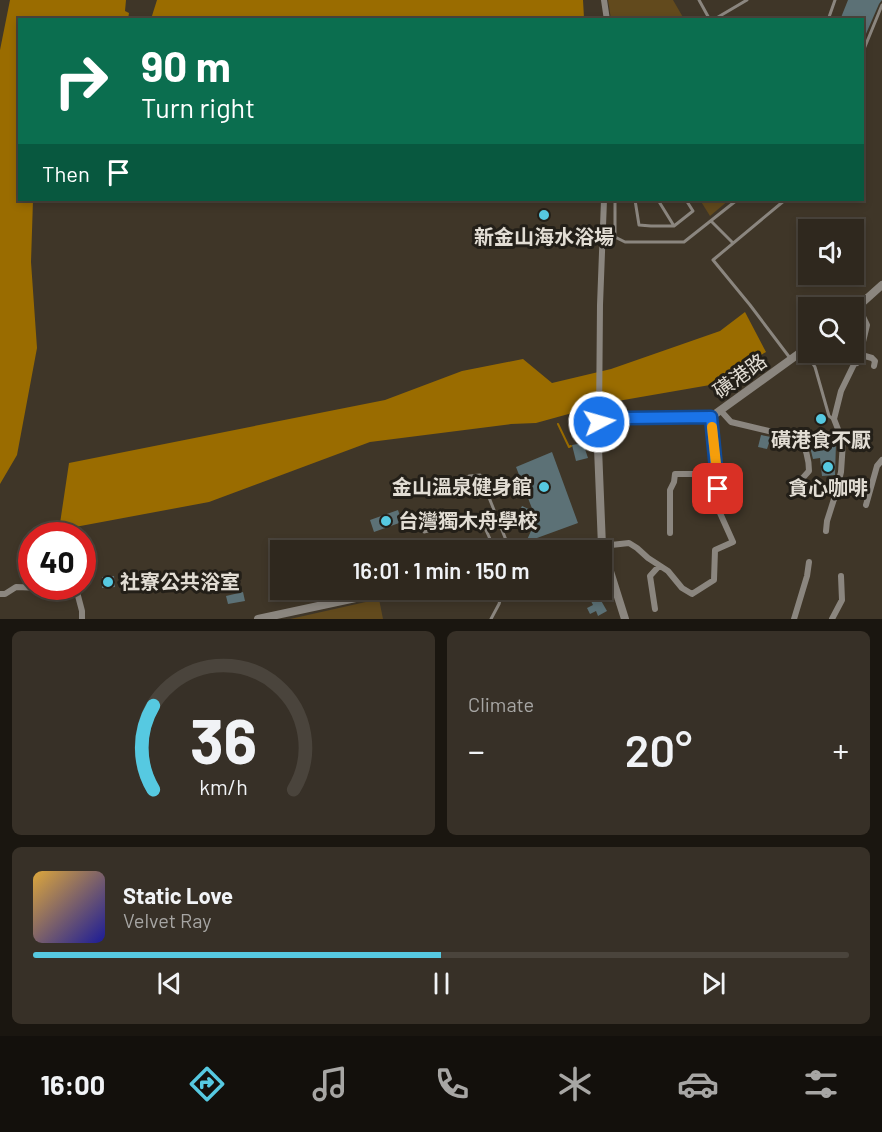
<!DOCTYPE html>
<html lang="en">
<head>
<meta charset="utf-8">
<style>
	body { margin:0; font-family:Barlow,"Noto Sans TC",sans-serif; background:#373027; color:#f1f3f6; height:100vh; display:flex; flex-direction:column; font-size:22px; white-space:nowrap }
	* { box-sizing:border-box; margin:0 }
	p { font-size:20px; color:#a7a6a4 }
	.icon { flex:none; width:33px; height:33px; fill:none; stroke:currentColor; stroke-width:2; stroke-linecap:round; stroke-linejoin:round }
	.map { position:relative; height:619px; overflow:hidden }
	.sheet { display:flex; flex-direction:column; gap:12px; padding:12px; background:#1a1610; flex:1 }
	.sheet>* { flex:none }
	.guide { position:absolute; left:18px; top:18px; width:846px; height:183px; border-radius:0px; box-shadow:0 3px 9px #0003,0 0 0 2px #4a443c; background:#0b6e4f; color:#fff; overflow:hidden }
	.fabs { position:absolute; left:798px; top:219px; display:grid; gap:12px }
	.fabs a { display:grid; place-items:center; width:66px; height:66px; border-radius:0px; background:#2f281e; box-shadow:0 3px 9px #0003,0 0 0 2px #4a443c; font-size:30px }
	.speed { position:absolute; left:18px; top:522px; display:flex; gap:12px; font-size:30px; font-weight:700; text-align:center }
	.speed>* { display:grid; place-content:center; width:78px; height:78px; border-radius:50%; background:#2f281e; box-shadow:0 3px 9px #0003,0 0 0 2px #4a443c; line-height:1 }
	.speed .limit { border:9px solid #d22; background:#fff; color:#111 }
	.pin { position:absolute; display:grid; place-items:center; width:51px; height:51px; color:#fff; margin:-26px; border-radius:12px; box-shadow:0 3px 9px #0006 }
	.me { position:absolute; width:66px; margin:-33px; rotate:84deg; stroke-linejoin:round; filter:drop-shadow(0 0 4px #0008) }
	.turn { display:flex; align-items:center; gap:21px; height:126px; padding:0 24px; font-size:27px }
	.turn .icon { width:78px; height:78px; stroke-width:2.5 }
	.turn b { display:block; font-size:42px; line-height:51px }
	.then { display:flex; align-items:center; height:57px; padding:0 24px; background:#0003; gap:12px; font-size:22px }
	.big { font-size:45px; font-weight:600; line-height:1.1 }
	.sheet .card { flex:1; display:flex; flex-direction:column; justify-content:center; gap:9px; min-width:0; padding:0 21px; border-radius:9px; background:#373027 }
	.sheet .dial { align-items:center; gap:0 }
	.dial svg { height:156px; overflow:visible; fill:none; stroke:#4a443c; stroke-width:7; stroke-linecap:round; text-anchor:middle }
	.dial text { fill:#f1f3f6; stroke:none }
	.song { display:flex; align-items:center; gap:18px }
	.cover { width:72px; height:72px; border-radius:9px; background:linear-gradient(135deg,hsl(40 70% 55%),hsl(240 70% 35%)) }
	.played { height:6px; border-radius:3px; background:linear-gradient(90deg,#56c9e1 50%,#4a443c 50%) }
	.keys { display:flex; justify-content:space-around; direction:ltr }
	.heat { display:flex; justify-content:space-between; align-items:center; font-size:33px; direction:ltr }
	.sheet .tiles { flex:1; display:grid; gap:12px; grid-template-columns:1fr 1fr }
	.card:last-child { grid-column:span 2 }
	.trip { position:absolute; left:270px; top:540px; width:342px; height:60px; border-radius:0px; background:#2f281e; box-shadow:0 3px 9px #0003,0 0 0 2px #4a443c; font-weight:600; line-height:60px; text-align:center }
	.tab-bar { display:flex; height:96px; justify-content:space-around; align-items:center; background:#13100c; color:#a7a6a4 }
	.tab-bar .icon { width:42px; height:42px }
	.tab-bar .on { color:#56c9e1 }
	.tab-bar b { font-size:27px; color:#f1f3f6 }
	.map>svg:first-child { display:block }
	.green { fill:#624a1d }
	.water { fill:#9a6c00 }
	.lines { fill:none; stroke-linecap:round; stroke-linejoin:round }
	.stream { stroke:#9a6c00; stroke-width:2 }
	.building { fill:#5c7176 }
	.service { stroke:#8b867f; stroke-width:3 }
	.minor { stroke:#8b867f; stroke-width:6 }
	.tertiary { stroke:#8b867f; stroke-width:8 }
	.route-casing { stroke:#114b97; stroke-width:15 }
	.route { stroke:#1a73e8; stroke-width:10 }
	.slow { stroke:#f59e0b; stroke-width:10 }
	.poi-dot { fill:#56c9e1; stroke:#231f18; stroke-width:2 }
	.labels { text-anchor:middle; stroke-width:6; stroke-linejoin:round; paint-order:stroke }
	.poi-label { font-size:20px; font-weight:bold; fill:#e2ddd4; stroke:#231f18 }
	.street-label { font-size:20px; fill:#e2ddd4; stroke:#231f18 }
</style>
</head>
<body>
<div class="map">
<svg width="882" height="619" viewBox="0 0 882 619">
	<rect width="100%" height="100%" fill="#3f3628"/>
	<path class="green" d="M608,0H673L684,19H611Z
		M700,200H729L710,216Z
		M379,599L383,619H290Z"/>
	<path class="water" d="M10,0H126L125,11L129,13L128,19L20,20V200H33L31,262L37,348L17,455L0,484V50Z
		M157,0H583L584,18L582,20L151,19Z
		M745,312L766,352L710,385L612,402L536,423L511,424L370,442L209,502L59,530L69,463L385,400L462,371L523,359L552,383L611,369L720,331Z"/>
	<g class="lines">
		<path class="stream" d="M558,424L569,447L571,446"/>
	</g>
	<path class="building" d="M848,0H882L879,4L862,43V20H840Z
		M761,435L771,437L767,449L758,447Z
		M583,443L588,458L576,461L572,445Z
		M836,443L835,475L822,476L820,458L813,459L810,447Z
		M552,452L578,523L526,542L531,531L514,522L522,506L533,511L516,467Z
		M398,510L402,522L374,532L370,520Z
		M114,576L115,587L102,588V577Z
		M243,592L245,601L228,604L226,596Z
		M599,597L607,611L598,616L596,611L590,614L587,608L593,605L591,601Z"/>
	<g class="lines">
		<path class="service" d="M699,0L710,20
			M713,20L747,0
			M828,20L835,0
			M862,54L882,5
			M615,200V237L625,242H684L737,200
			M635,200L639,225L651,226H674L693,211L686,200
			M658,200L674,226
			M785,200L713,260L750,305L790,358
			M711,221L733,243
			M805,352L815,367L829,416L833,419
			M469,476L480,475L510,550
			M407,528L415,524L424,532L481,519L495,550
			M491,619L499,604L503,590"/>
		<path class="minor" d="M604,0L607,20
			M857,363L865,356L872,358L875,361L874,366
			M721,411L731,422L798,438C806,445 809,461 809,471L792,490
			M599,422L600,305L604,200
			M866,505L877,466L882,460
			M826,531L827,521L835,496L841,472L843,442L834,419L841,391L861,350L867,325L858,306
			M670,533V490L674,482L675,474H695C700,478 705,483 708,489C713,498 712,506 720,512
			M602,546L629,543L637,548L648,558L668,571L682,588L692,594L714,580L715,550L733,542L720,513L711,417
			M0,594H5L16,587L67,589L77,592L82,611V619
			M655,609L650,576L659,566
			M794,619L807,576L809,562
			M832,619L842,600L841,576"/>
		<path class="tertiary" d="M854,310L882,285
			M575,550L602,546
			M258,619L393,590
			M625,619L602,546L598,448L599,422L626,418L711,417L808,347"/>
	</g>
	<g class="lines">
		<g class="route-casing">
			<path id="route" d="M599,422L626,418L711,417L718,489"/>
		</g>
		<use href="#route" class="route"/>
		<path class="slow" d="M712,427L716,464"/>
	</g>
	<g class="poi-dot">
		<circle cx="544" cy="215" r="6"/>
		<circle cx="821" cy="419" r="6"/>
		<circle cx="828" cy="467" r="6"/>
		<circle cx="544" cy="487" r="6"/>
		<circle cx="386" cy="521" r="6"/>
		<circle cx="108" cy="582" r="6"/>
	</g>
	<g class="labels">
		<g class="poi-label">
			<text x="544" y="244">新金山海水浴場</text>
			<text x="821" y="447">磺港食不厭</text>
			<text x="532" y="494" text-anchor="end">金山溫泉健身館</text>
			<text x="828" y="495">貪心咖啡</text>
			<text x="398" y="528" text-anchor="start">台灣獨木舟學校</text>
			<text x="120" y="589" text-anchor="start">社寮公共浴室</text>
		</g>
		<g class="street-label">
			<text transform="translate(740 376) rotate(-36)" y="7">磺港路</text>
		</g>
	</g>
</svg>
<div class="fabs">
<a><svg class="icon" aria-label="sound" viewBox="0 0 24 24"><path d="M4 9h4l5-4v14l-5-4H4zM17 9q2 3 0 6"/></svg></a>
<a><svg class="icon" aria-label="search" viewBox="0 0 24 24"><circle cx="10" cy="10" r="6"/><path d="M15 15l6 6"/></svg></a>
</div>
<div class="speed"><div class="limit">40</div></div>
<div class="pin" style="left:718px;top:489px;background:#d93025"><svg class="icon" aria-label="arrive" viewBox="0 0 24 24"><path d="M6 21V4h12l-3 4 3 4H6"/></svg></div>
<svg class="me" style="left:599px;top:422px" viewBox="-20 -20 40 40"><circle r="17" fill="#1a73e8" stroke="#fff" stroke-width="3"/><path d="M0-11L8 9 0 5-8 9z" fill="#fff"/></svg>
<div class="trip">16:01 · 1 min · 150 m</div>
<div class="guide">
<div class="turn"><svg class="icon" aria-label="right" viewBox="0 0 24 24"><path d="M7 20v-9h11M14 6l5 5-5 5"/></svg><div><b>90 m</b>Turn right</div></div>
<div class="then">Then<svg class="icon" aria-label="arrive" viewBox="0 0 24 24"><path d="M6 21V4h12l-3 4 3 4H6"/></svg></div>
</div>
</div>
<section class="sheet">
<div class="tiles">
<div class="card dial"><svg viewBox="0 0 100 80">
<path d="M14 69A42 42 0 1 1 86 69"/>
<path d="M14 69A42 42 0 0 1 14 26" stroke="#56c9e1"/>
<text x="50" y="56" font-size="32" font-weight="700">36</text>
<text x="50" y="72" font-size="11">km/h</text>
</svg></div>
<div class="card"><p>Climate</p>
<div class="heat"><a>−</a><b class="big">20°</b><a>+</a></div>
</div>
<div class="card">
<div class="song"><i class="cover"></i><div><b>Static Love</b><p>Velvet Ray</p></div></div>
<div class="played"></div>
<div class="keys"><svg class="icon" aria-label="previous" viewBox="0 0 24 24"><path d="M18 5L8 12l10 7zM5 5v14"/></svg><svg class="icon" aria-label="pause" viewBox="0 0 24 24"><path d="M8 5v14M16 5v14"/></svg><svg class="icon" aria-label="next" viewBox="0 0 24 24"><path d="M6 5l10 7-10 7zM19 5v14"/></svg></div>
</div>
</div>
</section>
<nav class="tab-bar">
<b>16:00</b>
<svg class="icon on" aria-label="directions" viewBox="0 0 24 24"><path d="M12 3l9 9-9 9-9-9zM9 14v-3h6M13 9l2 2-2 2"/></svg>
<svg class="icon" aria-label="music" viewBox="0 0 24 24"><path d="M9 18V5l10-2v13"/><circle cx="6" cy="18" r="3"/><circle cx="16" cy="16" r="3"/></svg>
<svg class="icon" aria-label="phone" viewBox="0 0 24 24"><path d="M5 4h4l2 5-3 2q2 4 5 5l2-3 5 2v4C11 20 4 13 5 4z"/></svg>
<svg class="icon" aria-label="climate" viewBox="0 0 24 24"><path d="M12 3v18M4 7l16 10M4 17L20 7"/></svg>
<svg class="icon" aria-label="car" viewBox="0 0 24 24"><path d="M5 17H2v-5l4-1 3-4h7l3 4 3 1v5h-3M9 17h6M6 11h13"/><circle cx="7" cy="17" r="2"/><circle cx="17" cy="17" r="2"/></svg>
<svg class="icon" aria-label="filters" viewBox="0 0 24 24"><path d="M4 7h16M4 17h16"/><circle cx="9" cy="7" r="2"/><circle cx="15" cy="17" r="2"/></svg>
</nav>
</body>
</html>
